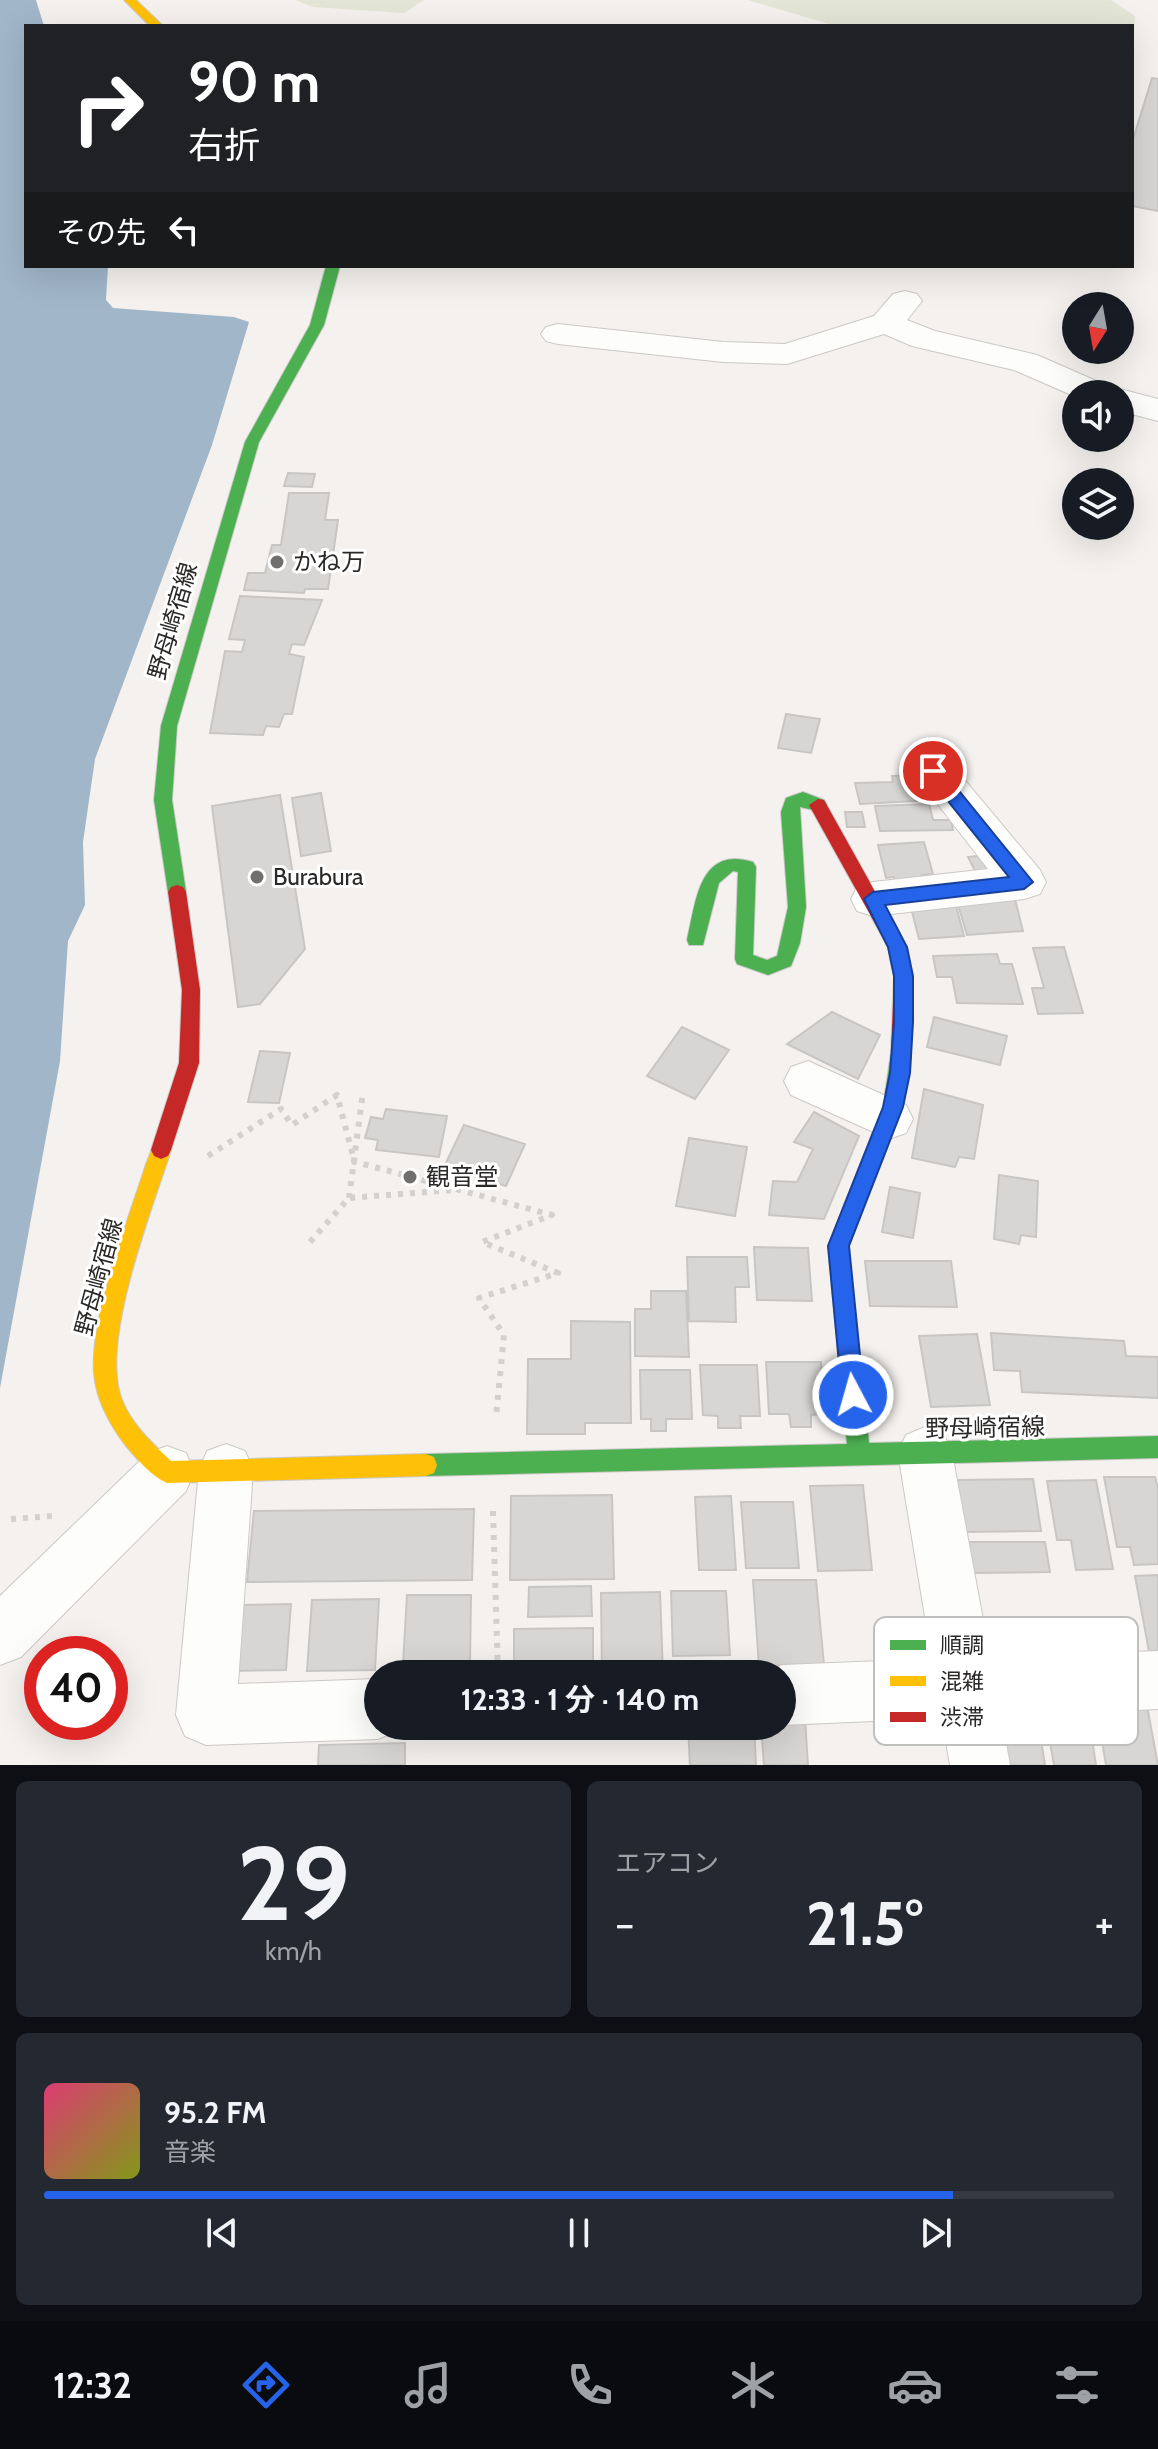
<!DOCTYPE html>
<html lang="ja">
<head>
<meta charset="utf-8">
<style>
	body { margin:0; font-family:Cabin,"Noto Sans JP",sans-serif; background:#242831; color:#f1f3f6; height:100vh; display:flex; flex-direction:column; font-size:30px; white-space:nowrap }
	* { box-sizing:border-box; margin:0 }
	p { font-size:26px; color:#9ea1a6 }
	.icon { flex:none; width:44px; height:44px; fill:none; stroke:currentColor; stroke-width:2; stroke-linecap:round; stroke-linejoin:round }
	.map { position:relative; height:1765px; overflow:hidden }
	.details { display:flex; flex-direction:column; gap:16px; padding:16px; background:#0d0f14; flex:1 }
	.details>* { flex:none }
	.guide { position:absolute; left:24px; top:24px; width:1110px; height:244px; border-radius:0px; box-shadow:0 8px 32px #0002; background:#202124; color:#fff; overflow:hidden }
	.needle { width:52px; rotate:191deg }
	.fabs { position:absolute; left:1062px; top:292px; display:grid; gap:16px }
	.fabs a { display:grid; place-items:center; width:72px; height:72px; border-radius:50%; background:#171b24; box-shadow:0 8px 32px #0002; font-size:40px }
	.speed { position:absolute; left:24px; top:1636px; display:flex; gap:16px; font-size:40px; font-weight:700; text-align:center }
	.speed>* { display:grid; place-content:center; width:104px; height:104px; border-radius:50%; background:#171b24; box-shadow:0 8px 32px #0002; line-height:1 }
	.speed .limit { border:12px solid #d22; background:#fff; color:#111 }
	.pin { position:absolute; display:grid; place-items:center; width:68px; height:68px; color:#fff; margin:-34px; border:4px solid #fff; border-radius:50%; box-shadow:0 2px 8px #0007 }
	.me { position:absolute; width:88px; margin:-44px; rotate:354deg; stroke-linejoin:round; filter:drop-shadow(0 0 6px #0008) }
	.turn { display:flex; align-items:center; gap:28px; height:168px; padding:0 32px; font-size:36px }
	.turn .icon { width:104px; height:104px; stroke-width:2.5 }
	.turn b { display:block; font-size:56px; line-height:68px }
	.then { display:flex; align-items:center; height:76px; padding:0 32px; background:#0003; gap:16px; font-size:30px }
	.big { font-size:60px; font-weight:700; line-height:1.1 }
	.details .card { flex:1; display:flex; flex-direction:column; justify-content:center; gap:12px; min-width:0; padding:0 28px; border-radius:12px; background:#242831 }
	.details .dial { align-items:center; gap:0 }
	.dial b { font-size:104px; line-height:1 }
	.song { display:flex; align-items:center; gap:24px }
	.cover { width:96px; height:96px; border-radius:12px; background:linear-gradient(135deg,hsl(340 70% 55%),hsl(70 70% 35%)) }
	.played { height:8px; border-radius:4px; background:linear-gradient(90deg,#2563eb 85%,#363941 85%) }
	.keys { display:flex; justify-content:space-around; direction:ltr }
	.heat { display:flex; justify-content:space-between; align-items:center; font-size:44px; direction:ltr }
	.details .tiles { flex:1; display:grid; gap:16px; grid-template-columns:1fr 1fr }
	.card:last-child { grid-column:span 2 }
	.trip { position:absolute; left:364px; top:1660px; width:432px; height:80px; border-radius:40px; background:#171b24; box-shadow:0 8px 32px #0002; font-weight:700; line-height:80px; text-align:center }
	.tab-bar { display:flex; height:128px; justify-content:space-around; align-items:center; background:#090b0e; color:#9ea1a6 }
	.tab-bar .icon { width:56px; height:56px }
	.tab-bar .active { color:#2563eb }
	.tab-bar b { font-size:36px; color:#f1f3f6 }
	.map>svg:first-child { display:block }
	.green { fill:#e3e5d6 }
	.water { fill:#a1b6c9 }
	.building { fill:#d8d6d4; stroke:#c8c6c4; stroke-width:2 }
	.lines { fill:none; stroke-linecap:round; stroke-linejoin:round }
	.street-casing { stroke:#cbc9c7; stroke-width:2 }
	.fast-casing { stroke:#cbc9c7; stroke-width:2 }
	.slow-casing { stroke:#cbc9c7; stroke-width:2 }
	.jam-casing { stroke:#cbc9c7; stroke-width:2 }
	.path { stroke:#d3d1d0; stroke-width:6; stroke-dasharray:5 7; stroke-linecap:butt }
	.street { fill:#fdfdfc; fill-rule:evenodd }
	.fast { fill:#4caf50; fill-rule:evenodd }
	.slow { fill:#ffc107; fill-rule:evenodd }
	.jam { fill:#c62828; fill-rule:evenodd }
	.route { fill:#2563eb; stroke:#184099; stroke-width:2 }
	.poi-dot { fill:#716f6d; stroke:#fff; stroke-width:3 }
	.labels { text-anchor:middle; stroke-width:6; stroke-linejoin:round; paint-order:stroke }
	.poi-label { font-size:24px; fill:#2b2928; stroke:#fff; text-anchor:start }
	.street-label { font-size:24px; fill:#2b2928; stroke:#fff }
	.key { fill:#fff; stroke:#bfbfbe; stroke-width:2 }
	.key-label { font-size:22px; fill:#2b2928 }
</style>
</head>
<body>
<div class="map">
<svg width="1158" height="1765" viewBox="0 0 1158 1765">
	<rect width="100%" height="100%" fill="#f4f1ee"/>
	<path class="green" d="M295,0H424L404,13L313,7Z
		M748,0H1111L1135,16L1134,34L1132,36V26H836Z"/>
	<path class="water" d="M0,0H36L44,26H26V266H108L106,300L113,308L234,317L249,322L212,445L95,759L83,842L85,905L68,941L60,1061L0,1388Z"/>
	<path class="building" d="M1152,78L1158,79V211L1132,206V143Z
		M288,473L315,474L312,487L284,486Z
		M289,493H329L325,520H338L328,589H305L304,593L244,590L248,573H265L272,545H281Z
		M240,596L322,600L304,645L292,644L289,654L304,657L292,714H284L279,727L266,726L263,735L210,733L225,651L242,652L245,640L229,639Z
		M786,714L820,719L811,753L778,748Z
		M920,775L930,780L935,800L860,804L855,783L893,782L892,776Z
		M321,793L331,851L301,856L292,798Z
		M280,795L305,949L260,1004L238,1007L212,806Z
		M929,804L933,820H951L953,830L880,831L875,806Z
		M845,812H862L865,827H847Z
		M924,842L933,874L922,875L925,885L897,888L894,877L886,878L878,845Z
		M985,855L994,875L978,877L968,857Z
		M1013,891L1023,931L967,935L957,901Z
		M954,898L964,936L919,939L909,900Z
		M1064,947L1083,1013L1038,1014L1032,988H1044L1033,948Z
		M997,954L1000,964H1012L1023,1004L957,1003L952,977H937L933,956Z
		M832,1012L880,1035L858,1079L787,1044Z
		M934,1017L1007,1036L1000,1065L927,1047Z
		M682,1027L729,1050L695,1099L647,1076Z
		M260,1051L290,1053L279,1103L248,1102Z
		M924,1089L983,1105L974,1159L959,1157L955,1167L912,1158Z
		M386,1109L447,1116L439,1157L376,1150L378,1140L365,1138L371,1117L383,1119Z
		M814,1112L859,1136L824,1219L769,1215L773,1181L797,1182L813,1149L794,1142Z
		M464,1125L525,1144L506,1186L444,1167Z
		M689,1138L747,1147L735,1216L676,1206Z
		M999,1175L1038,1181L1036,1237L1021,1235L1019,1244L994,1239Z
		M890,1187L920,1193L913,1238L882,1232Z
		M754,1247L808,1248L812,1301L757,1300Z
		M687,1257H747L749,1287H735L736,1322L689,1321Z
		M865,1261H951L957,1307L870,1306Z
		M651,1291H686L689,1357L635,1356V1309H651Z
		M571,1321L630,1322L631,1423H585V1434H527L528,1359H571Z
		M991,1333L1124,1341L1126,1356L1158,1357V1398L1022,1392L1020,1371L994,1370Z
		M977,1334L990,1405L931,1407L919,1336Z
		M766,1362H821L824,1414L811,1415V1427H791L789,1414H769Z
		M700,1365H757L760,1416H740L741,1428H718V1416L703,1415Z
		M640,1370H690L692,1419H666V1431H651V1419H641Z
		M1104,1477H1155L1158,1488V1564L1134,1565L1130,1547H1117Z
		M1033,1479L1041,1531L965,1532L957,1480Z
		M1096,1480L1113,1569L1076,1570L1071,1540H1057L1047,1481Z
		M863,1485L872,1570L818,1571L810,1486Z
		M612,1495L614,1579L510,1580L511,1496Z
		M731,1496L736,1570H699L695,1497Z
		M741,1502H793L799,1568H746Z
		M474,1509L472,1580L247,1582L254,1511Z
		M969,1542H1045L1050,1572L972,1573Z
		M1158,1575V1651H1149L1135,1576Z
		M753,1580H816L824,1665L759,1666Z
		M591,1586L592,1616L528,1617L529,1587Z
		M671,1591H726L730,1655L673,1656Z
		M660,1592L663,1674H602L601,1593Z
		M407,1595H471L470,1665H403Z
		M379,1599L375,1670L307,1671L312,1600Z
		M291,1604L286,1670L232,1671L238,1605Z
		M593,1628V1667L514,1668V1629Z
		M1096,1706H1147L1158,1765H1106Z
		M1036,1708L1045,1765H1001L993,1709Z
		M1087,1708L1096,1765H1054L1044,1709Z
		M782,1719H805L808,1765H764L761,1726H782Z
		M688,1726H754L756,1765H690Z
		M405,1743V1765H318L319,1745Z"/>
	<g class="lines">
		<g class="street-casing">
			<path id="street" d="M905,291L917,294L922,301L907,320L935,331L1037,355L1110,387L1113,391L1120,389L1158,399V421L1120,411V394H1076V397L1014,370L912,346L884,334L787,364L723,362L558,344L546,341L541,334L546,327L558,324L723,342L785,344L874,316L893,294Z
				M933,756L948,760L1040,870L1046,882L1040,894L1024,899L873,916L857,911L851,899L857,887L873,882L988,869L912,771L918,760Z
				M808,1061L906,1105L913,1119L906,1133L889,1139L791,1095L784,1081L791,1067Z
				M925,1427L944,1435L952,1453L990,1657L1158,1651V1709L1001,1716L1010,1765H950L942,1718L782,1725V1674H761L782,1665L932,1659L898,1453L906,1435Z
				M226,1444L245,1451L253,1470L238,1684L378,1679V1726H401L399,1730L378,1739L206,1745L185,1736L176,1715L199,1470L207,1451Z
				M167,1446L186,1453L194,1472L186,1491L21,1657L0,1665V1596L148,1453Z"/>
		</g>
		<g class="fast-casing">
			<path id="fast" d="M326,266H340L324,325L259,442L177,726L172,800L186,892L183,897H171L168,892L154,800L161,726L245,442L310,325Z
				M803,792L824,800L827,805L818,811L800,807L806,907L800,943L791,966L768,975L737,964L735,959L738,872L733,871L719,883L703,945H689L687,940C696,902 699,845 753,862L756,867L753,955L767,960L777,956L788,907L781,812L786,798Z
				M901,1045L908,1047L911,1053L903,1107L848,1246L869,1443L1158,1436V1458L426,1476L418,1473L415,1465L418,1457L426,1454L847,1444L828,1246L883,1107L891,1053L894,1047Z"/>
		</g>
		<g class="slow-casing">
			<path id="slow" d="M124,0H136L163,26H150Z
				M161,1141L168,1144L171,1150C152,1210 99,1342 122,1400C132,1425 152,1443 171,1461L426,1454L434,1457L437,1465L434,1473L426,1476L167,1483C151,1476 137,1459 126,1446C110,1425 96,1400 94,1373C90,1314 128,1222 146,1164L154,1144Z"/>
		</g>
		<g class="jam-casing">
			<path id="jam" d="M818,799L824,800L906,947L912,976L911,1053L908,1059L901,1061L894,1059L891,1053L894,976L888,947L809,805Z
				M177,885L183,887L186,892L200,990L199,1063L171,1150L168,1156L161,1159L154,1156L151,1150L179,1063L182,990L168,892L171,887Z"/>
		</g>
		<path class="path" d="M208,1156L281,1109L292,1125L337,1095L353,1156
			M352,1161L552,1215L482,1242L558,1273L479,1298L504,1335L496,1417
			M349,1198L363,1092
			M310,1242L349,1198L453,1190
			M493,1511L498,1674
			M11,1519L52,1516"/>
		<use href="#street" class="street"/>
		<use href="#fast" class="fast"/>
		<use href="#slow" class="slow"/>
		<use href="#jam" class="jam"/>
	</g>
	<path class="route" d="M933,764L939,766L1033,882L1024,889L885,905L907,947L913,976V1022L910,1073L903,1107L849,1246L864,1395L861,1402L853,1405L846,1402L842,1395L828,1246L883,1107L890,1073L894,1022V976L888,947L864,899L873,892L1009,877L927,775L925,771Z"/>
	<g class="poi-dot">
		<circle cx="277" cy="562" r="8"/>
		<circle cx="257" cy="877" r="8"/>
		<circle cx="410" cy="1177" r="8"/>
	</g>
	<g class="labels">
		<g class="poi-label">
			<text x="293" y="570">かね万</text>
			<text x="273" y="885">Burabura</text>
			<text x="426" y="1185">観音堂</text>
		</g>
		<g class="street-label">
			<text transform="translate(173 621) rotate(-74)" y="8">野母崎宿線</text>
			<text transform="translate(99 1277) rotate(-75)" y="8">野母崎宿線</text>
			<text transform="translate(985 1428) rotate(-1)" y="8">野母崎宿線</text>
		</g>
	</g>
	<rect x="874" y="1617" width="264" height="128" rx="12" class="key"/>
	<rect x="890" y="1640" width="36" height="10" fill="#4caf50"/>
	<rect x="890" y="1676" width="36" height="10" fill="#ffc107"/>
	<rect x="890" y="1712" width="36" height="10" fill="#c62828"/>
	<g class="key-label">
		<text x="940" y="1653">順調</text>
		<text x="940" y="1689">混雑</text>
		<text x="940" y="1725">渋滞</text>
	</g>
</svg>
<div class="fabs">
<a><svg class="needle" viewBox="-14 -14 28 28"><path d="M0-13l5 13h-10z" fill="#e53935"/><path d="M0 13l5-13h-10z" fill="#9ea1a6"/></svg></a>
<a><svg class="icon" aria-label="sound" viewBox="0 0 24 24"><path d="M4 9h4l5-4v14l-5-4H4zM17 9q2 3 0 6"/></svg></a>
<a><svg class="icon" aria-label="layers" viewBox="0 0 24 24"><path d="M12 4l9 5-9 5-9-5zM3 14l9 5 9-5"/></svg></a>
</div>
<div class="speed"><div class="limit">40</div></div>
<div class="pin" style="left:933px;top:771px;background:#d93025"><svg class="icon" aria-label="arrive" viewBox="0 0 24 24"><path d="M6 21V4h12l-3 4 3 4H6"/></svg></div>
<svg class="me" style="left:853px;top:1395px" viewBox="-20 -20 40 40"><circle r="17" fill="#2563eb" stroke="#fff" stroke-width="3"/><path d="M0-11L8 9 0 5-8 9z" fill="#fff"/></svg>
<div class="trip">12:33 · 1 分 · 140 m</div>
<div class="guide">
<div class="turn"><svg class="icon" aria-label="right" viewBox="0 0 24 24"><path d="M7 20v-9h11M14 6l5 5-5 5"/></svg><div><b>90 m</b>右折</div></div>
<div class="then">その先<svg class="icon" aria-label="left" viewBox="0 0 24 24"><path d="M17 20v-9H6M10 6l-5 5 5 5"/></svg></div>
</div>
</div>
<section class="details">
<div class="tiles">
<div class="card dial"><b>29</b><p>km/h</p></div>
<div class="card"><p>エアコン</p>
<div class="heat"><a>−</a><b class="big">21.5°</b><a>+</a></div>
</div>
<div class="card">
<div class="song"><i class="cover"></i><div><b>95.2 FM</b><p>音楽</p></div></div>
<div class="played"></div>
<div class="keys"><svg class="icon" aria-label="previous" viewBox="0 0 24 24"><path d="M18 5L8 12l10 7zM5 5v14"/></svg><svg class="icon" aria-label="pause" viewBox="0 0 24 24"><path d="M8 5v14M16 5v14"/></svg><svg class="icon" aria-label="next" viewBox="0 0 24 24"><path d="M6 5l10 7-10 7zM19 5v14"/></svg></div>
</div>
</div>
</section>
<nav class="tab-bar">
<b>12:32</b>
<svg class="icon active" aria-label="directions" viewBox="0 0 24 24"><path d="M12 3l9 9-9 9-9-9zM9 14v-3h6M13 9l2 2-2 2"/></svg>
<svg class="icon" aria-label="music" viewBox="0 0 24 24"><path d="M9 18V5l10-2v13"/><circle cx="6" cy="18" r="3"/><circle cx="16" cy="16" r="3"/></svg>
<svg class="icon" aria-label="phone" viewBox="0 0 24 24"><path d="M5 4h4l2 5-3 2q2 4 5 5l2-3 5 2v4C11 20 4 13 5 4z"/></svg>
<svg class="icon" aria-label="climate" viewBox="0 0 24 24"><path d="M12 3v18M4 7l16 10M4 17L20 7"/></svg>
<svg class="icon" aria-label="car" viewBox="0 0 24 24"><path d="M5 17H2v-5l4-1 3-4h7l3 4 3 1v5h-3M9 17h6M6 11h13"/><circle cx="7" cy="17" r="2"/><circle cx="17" cy="17" r="2"/></svg>
<svg class="icon" aria-label="filters" viewBox="0 0 24 24"><path d="M4 7h16M4 17h16"/><circle cx="9" cy="7" r="2"/><circle cx="15" cy="17" r="2"/></svg>
</nav>
</body>
</html>
